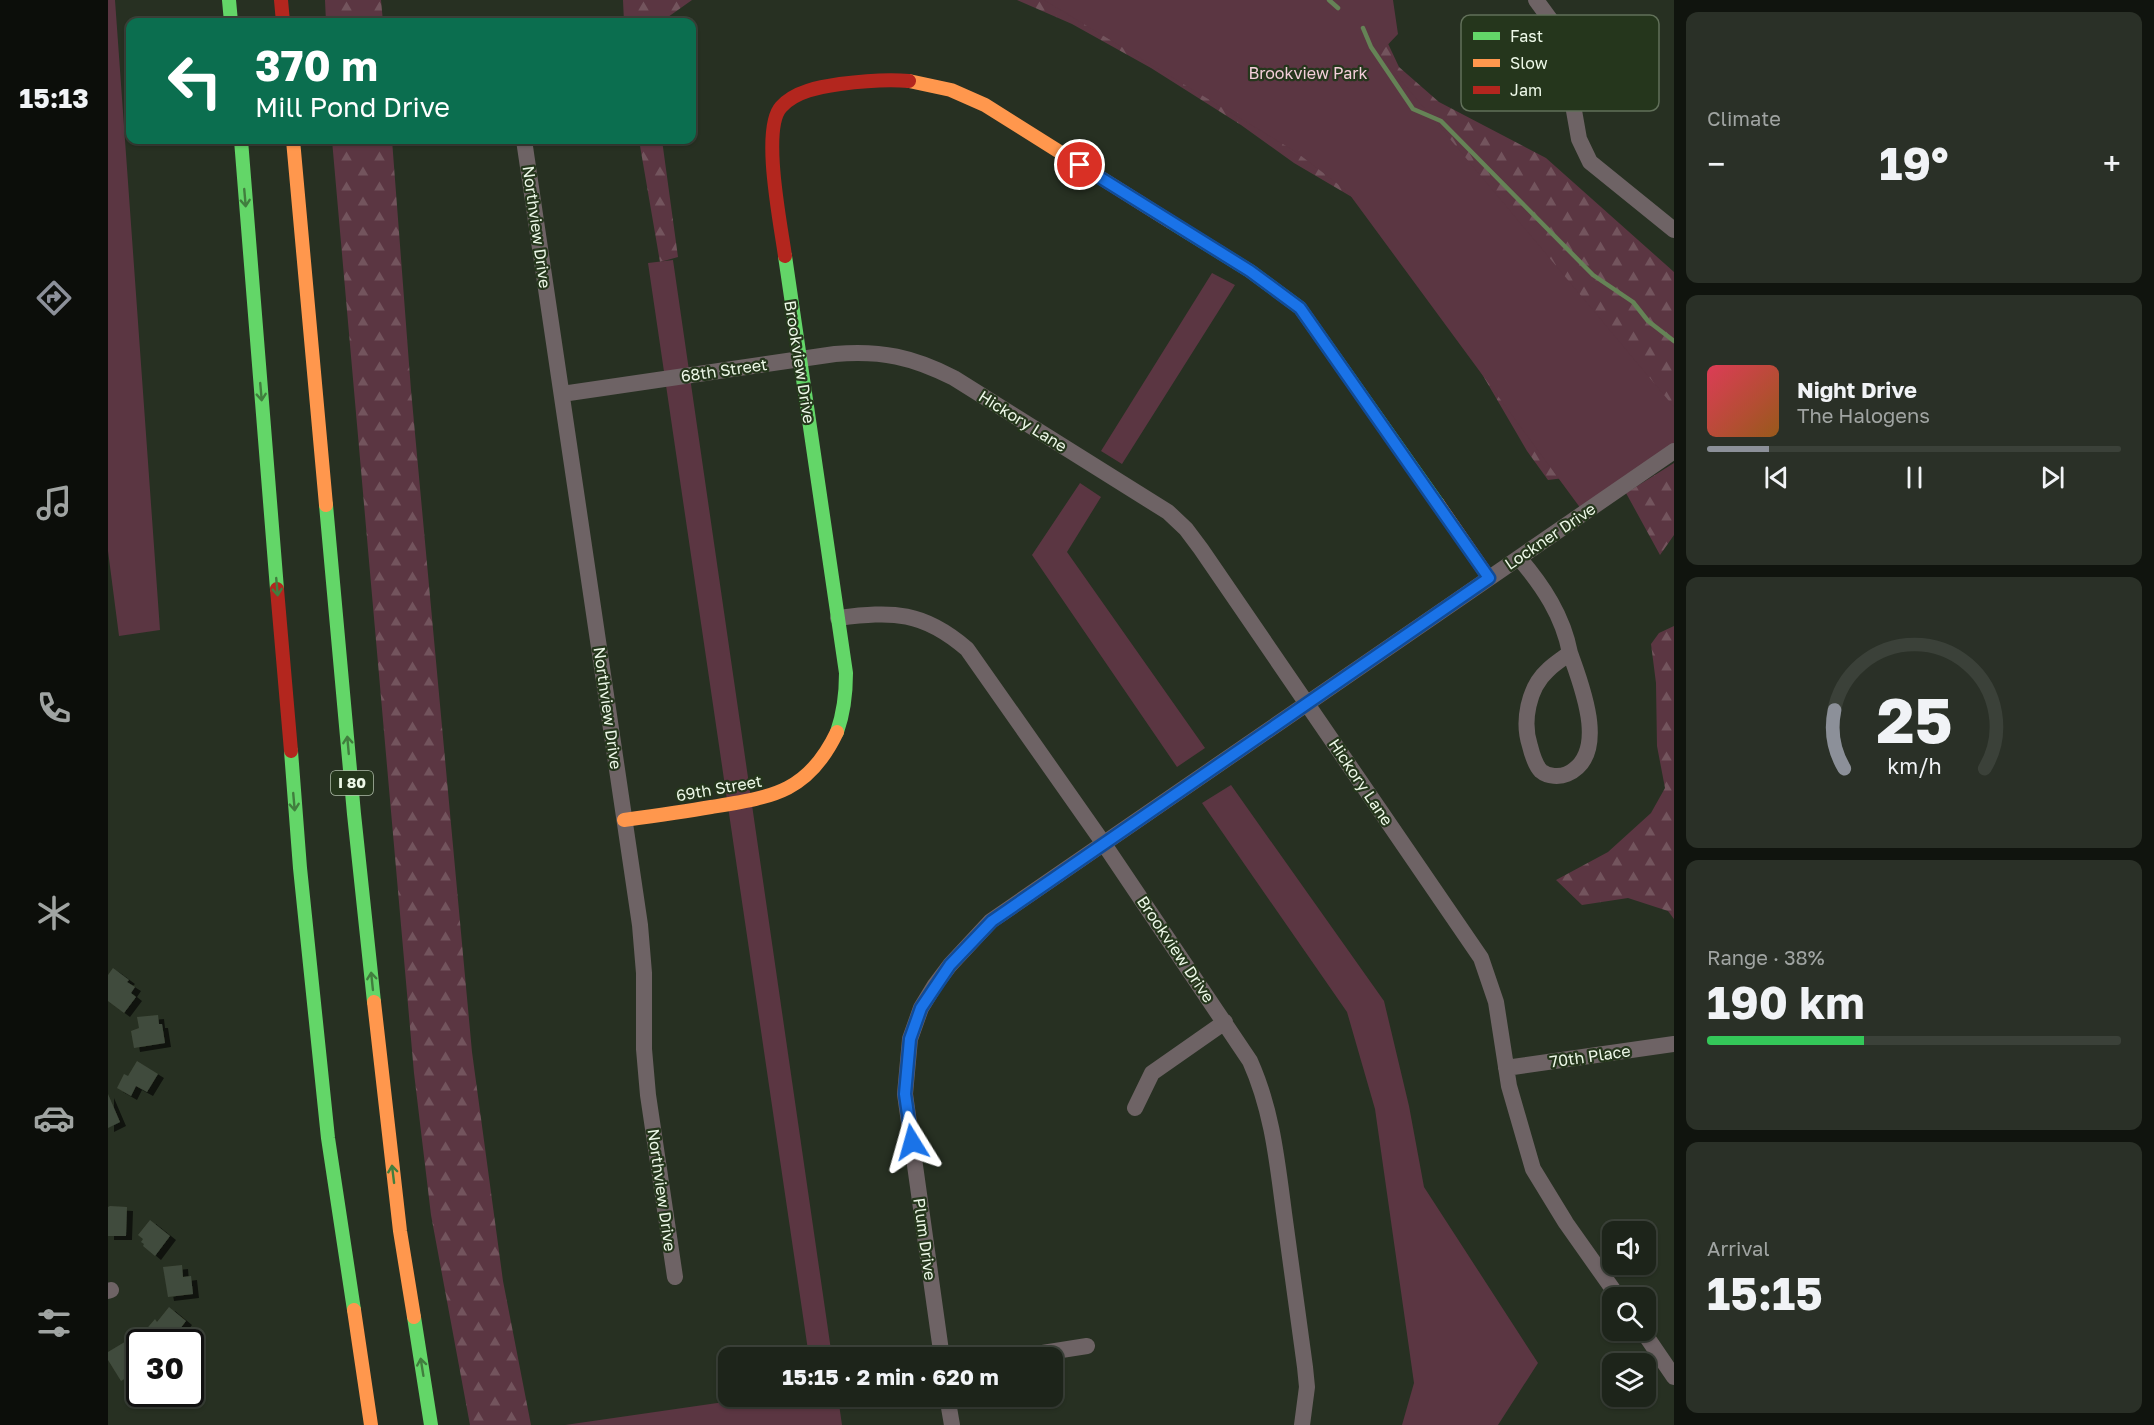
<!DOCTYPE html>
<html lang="en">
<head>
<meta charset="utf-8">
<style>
	body { margin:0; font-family:"Golos Text",sans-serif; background:#2a3027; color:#f1f3f6; height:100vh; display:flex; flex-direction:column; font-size:22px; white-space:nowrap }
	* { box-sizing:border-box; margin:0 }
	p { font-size:20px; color:#a0a4a2 }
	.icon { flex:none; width:33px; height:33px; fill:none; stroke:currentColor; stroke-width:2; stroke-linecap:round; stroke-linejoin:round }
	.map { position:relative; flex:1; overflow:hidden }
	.drawer { display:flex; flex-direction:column; gap:12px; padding:12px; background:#10140e; width:480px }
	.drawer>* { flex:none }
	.top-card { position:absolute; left:18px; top:18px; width:570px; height:126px; border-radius:12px; box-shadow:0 2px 4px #0004,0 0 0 2px #3b4139; background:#0b6e4f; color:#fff; overflow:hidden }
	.fabs { position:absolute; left:1494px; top:1221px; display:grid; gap:12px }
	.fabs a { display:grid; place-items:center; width:54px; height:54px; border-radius:12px; background:#1d241a; box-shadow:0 2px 4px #0004,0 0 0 2px #3b4139; font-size:30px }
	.speed { position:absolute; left:18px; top:1329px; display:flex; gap:12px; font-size:30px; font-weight:700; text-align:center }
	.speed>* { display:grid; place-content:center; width:78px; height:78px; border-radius:50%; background:#1d241a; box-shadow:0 2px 4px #0004,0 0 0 2px #3b4139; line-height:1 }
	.speed .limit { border:3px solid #111; border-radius:9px; background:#fff; color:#111 }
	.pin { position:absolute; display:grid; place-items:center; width:51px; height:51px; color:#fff; margin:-26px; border:3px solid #fff; border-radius:50%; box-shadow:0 2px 6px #0007 }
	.me { position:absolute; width:66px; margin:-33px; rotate:352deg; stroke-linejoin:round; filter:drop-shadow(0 0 4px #0008) }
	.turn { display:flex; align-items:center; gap:21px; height:126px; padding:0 30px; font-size:27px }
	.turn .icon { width:78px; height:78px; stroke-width:2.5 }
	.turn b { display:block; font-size:42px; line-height:51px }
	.big { font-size:45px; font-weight:700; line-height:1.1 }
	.drawer .tile { flex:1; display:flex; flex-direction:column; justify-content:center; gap:9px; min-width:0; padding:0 21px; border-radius:12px; background:#2a3027 }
	.drawer .dial { align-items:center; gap:0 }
	.dial svg { height:156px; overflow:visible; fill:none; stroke:#3b4139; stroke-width:7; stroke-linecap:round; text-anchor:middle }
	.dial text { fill:#f1f3f6; stroke:none }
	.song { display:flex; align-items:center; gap:18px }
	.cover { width:72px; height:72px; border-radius:9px; background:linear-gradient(135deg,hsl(350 70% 55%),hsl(30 70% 35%)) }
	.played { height:6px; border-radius:3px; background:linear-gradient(90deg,#8c9099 15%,#3b4139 15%) }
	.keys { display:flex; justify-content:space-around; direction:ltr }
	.heat { display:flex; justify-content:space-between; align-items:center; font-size:33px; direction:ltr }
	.charge { height:9px; border-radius:4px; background:linear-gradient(90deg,#34c759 38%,#3b4139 0) }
	.trip { position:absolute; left:610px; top:1347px; width:345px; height:60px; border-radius:12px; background:#1d241a; box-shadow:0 2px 4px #0004,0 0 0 2px #3b4139; font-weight:700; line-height:60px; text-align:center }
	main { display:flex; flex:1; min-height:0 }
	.tab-bar { display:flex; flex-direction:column; width:108px; justify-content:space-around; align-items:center; background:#0c0e0a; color:#a0a4a2 }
	.tab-bar .icon { width:42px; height:42px }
	.tab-bar .active { color:#8c9099 }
	.tab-bar b { font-size:27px; color:#f1f3f6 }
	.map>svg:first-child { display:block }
	.forest { fill:url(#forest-firs) }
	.park { fill:#5b3642 }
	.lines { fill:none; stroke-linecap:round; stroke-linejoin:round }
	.stream { stroke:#658356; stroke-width:4.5 }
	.building { fill:#414b3c; filter:url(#shadow) }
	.street { stroke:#6e6365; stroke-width:16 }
	.fast { stroke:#63d668; stroke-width:14 }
	.slow { stroke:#ff974d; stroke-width:14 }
	.jam { stroke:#b3261e; stroke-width:14 }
	.oneway { stroke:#417e3e }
	.route-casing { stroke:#114b97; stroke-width:15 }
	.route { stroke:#1a73e8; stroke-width:10 }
	.labels { text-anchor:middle; stroke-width:4.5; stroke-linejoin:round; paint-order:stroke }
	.shield { fill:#25361c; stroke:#b1beab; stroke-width:1.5 }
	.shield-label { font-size:15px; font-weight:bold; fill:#edf8e8 }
	.park-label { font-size:16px; fill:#f4cfda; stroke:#25361c }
	.street-label { font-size:16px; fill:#edf8e8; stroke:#25361c }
	.key { fill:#25361c; stroke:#617059; stroke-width:1.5 }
	.key-label { font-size:16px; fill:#edf8e8 }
</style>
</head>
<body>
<main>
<nav class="tab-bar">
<b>15:13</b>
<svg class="icon active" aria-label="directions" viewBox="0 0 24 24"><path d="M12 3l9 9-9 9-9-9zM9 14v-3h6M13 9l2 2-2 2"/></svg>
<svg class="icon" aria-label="music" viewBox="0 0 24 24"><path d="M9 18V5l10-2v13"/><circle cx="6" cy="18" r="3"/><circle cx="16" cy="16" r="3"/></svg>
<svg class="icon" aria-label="phone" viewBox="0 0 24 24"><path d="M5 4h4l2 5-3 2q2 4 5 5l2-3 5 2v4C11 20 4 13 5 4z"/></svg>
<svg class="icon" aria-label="climate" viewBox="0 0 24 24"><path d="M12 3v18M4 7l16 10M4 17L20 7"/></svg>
<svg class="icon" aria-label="car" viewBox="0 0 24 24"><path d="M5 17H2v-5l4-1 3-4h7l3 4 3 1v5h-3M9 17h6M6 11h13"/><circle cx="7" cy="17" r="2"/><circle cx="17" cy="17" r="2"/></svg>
<svg class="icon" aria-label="filters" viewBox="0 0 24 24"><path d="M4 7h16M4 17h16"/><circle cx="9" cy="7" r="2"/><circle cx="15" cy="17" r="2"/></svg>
</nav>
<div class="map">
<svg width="1566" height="1425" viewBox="0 0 1566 1425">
	<defs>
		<pattern id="forest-firs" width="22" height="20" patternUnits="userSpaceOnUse" patternTransform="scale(1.5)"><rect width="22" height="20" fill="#5b3642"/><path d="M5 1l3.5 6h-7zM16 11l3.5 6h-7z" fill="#73545d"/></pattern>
		<filter id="shadow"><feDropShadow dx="6" dy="4" stdDeviation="0" flood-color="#0009"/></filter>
	</defs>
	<rect width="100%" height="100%" fill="#273022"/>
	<path class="forest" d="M217,0H273L275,22H218Z
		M515,0H584L553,22H516Z
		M909,0H1235L1267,16L1291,67L1331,102L1438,158L1566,272V430L1488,474L1440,480L1419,451L1315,273L1254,203L1186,163L1133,125L1043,68L964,24Z
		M224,140H284L303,390L364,1052L395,1281L423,1425H362L323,1215L306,1073Z
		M531,140H554L570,257L552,262Z
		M1566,463V535L1552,555L1518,493Z
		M1566,626V919L1560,911L1520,898L1474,905L1448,880L1500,852L1543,813L1557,788L1549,746L1548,683L1543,644L1551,633Z"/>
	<path class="park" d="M0,0H7L52,630L11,636L0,551Z
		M936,0H1285L1290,34L1271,54L1566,407V451L1476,513L1239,191L1188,152Z
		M565,260L724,1357H701L540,263Z
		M1104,273L1127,285L1014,464L993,451Z
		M972,483L993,497L959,552L1097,748L1069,767L924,555Z
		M1123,785L1276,1001L1301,1106L1316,1187L1430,1363L1390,1425H1294L1306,1383L1267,1109L1239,1012L1094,803Z
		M657,1396L730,1397L734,1425H457Z"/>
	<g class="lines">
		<path class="stream" d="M1221,0L1230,8
			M1255,28L1263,47L1305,109L1333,121L1485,275L1525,302L1540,321L1566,341"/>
	</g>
	<path class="building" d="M5,968L21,980L19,982L27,987L23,993L28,997L16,1013L0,1001V975Z
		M50,1015L51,1024H54L57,1043L26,1048L23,1031L31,1028L29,1017Z
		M29,1061L50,1074L39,1092L28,1086L23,1096L9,1088L16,1074L20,1076Z
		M0,1094L12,1122L0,1128Z
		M2,1206L19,1207L18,1236H0V1207Z
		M42,1220L62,1236L47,1256L35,1246L36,1244L33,1242L35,1239L30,1235Z
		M74,1265L75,1277L83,1276L85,1294L60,1297L55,1267Z
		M61,1307L78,1321L62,1342H46L35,1333L47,1319L49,1322Z
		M25,1337L32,1348V1370L13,1381L0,1360V1352Z"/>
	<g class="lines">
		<path class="street" d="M1428,0L1447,26L1456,54L1471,139L1482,162L1566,230
			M416,140L532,925L536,973V1049L540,1095L567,1277
			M454,394L727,354C773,350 805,357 846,378L1060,512L1078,529L1093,549L1373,958L1388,1002L1401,1086L1425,1169L1458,1223L1511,1298
			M1411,558C1435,586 1455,616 1462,653C1454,659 1446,664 1440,670C1420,688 1414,722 1422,746C1424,754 1427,765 1433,771C1440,777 1452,777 1459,774C1502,755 1473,684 1462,653
			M730,618C785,611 815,611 859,649L996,844L1142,1061C1164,1110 1169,1160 1176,1213C1183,1264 1190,1316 1197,1367L1199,1387L1194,1425
			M1398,1068L1566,1044
			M1027,1108L1044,1073L1117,1022
			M0,1291L3,1290
			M1534,1330L1566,1377
			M834,1358L797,1094L802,1039L813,1008L827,985L842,965L883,921L1566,451
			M903,1358L979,1346
			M839,1396L844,1425"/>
		<path class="fast" d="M121,0L123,22
			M133,140L169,589
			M1063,222L1142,271L1192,308L1330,504
			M677,256L738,673C738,694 736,712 729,732
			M218,505L246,814L266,1002
			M183,751L192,868L220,1138L246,1310
			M306,1317L323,1425"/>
		<path class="slow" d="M801,81L843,90L877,105L1063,222
			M185,140L218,505
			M1330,504L1381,578
			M516,820C545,816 574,812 603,807C664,797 700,793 729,732
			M266,1002L292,1231L306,1317
			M246,1310L263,1425"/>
		<path class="jam" d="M173,0L175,22
			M677,256C673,226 653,129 673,107C687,91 712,87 732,84C755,81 778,79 801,81
			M169,589L183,751"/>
	</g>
	<defs><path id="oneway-shaft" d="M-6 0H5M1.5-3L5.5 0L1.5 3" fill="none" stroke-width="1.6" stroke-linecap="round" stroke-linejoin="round" transform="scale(1.5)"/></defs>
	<g class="oneway">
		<use href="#oneway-shaft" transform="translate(137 198) rotate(85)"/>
		<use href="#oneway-shaft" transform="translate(153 392) rotate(85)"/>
		<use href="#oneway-shaft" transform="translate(169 587) rotate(85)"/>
		<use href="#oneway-shaft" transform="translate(240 745) rotate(-95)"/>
		<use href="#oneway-shaft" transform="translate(186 802) rotate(85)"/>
		<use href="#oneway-shaft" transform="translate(264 981) rotate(-96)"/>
		<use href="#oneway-shaft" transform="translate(285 1174) rotate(-97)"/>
		<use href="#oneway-shaft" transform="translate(314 1367) rotate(-99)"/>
	</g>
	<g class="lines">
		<g class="route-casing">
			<path id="route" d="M804,1142L797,1094L802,1039L813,1008L842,965L884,921L1381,578L1192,308L1142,271L972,165"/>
		</g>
		<use href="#route" class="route"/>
	</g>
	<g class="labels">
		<rect class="shield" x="223" y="771" width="42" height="24" rx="4.5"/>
		<g class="shield-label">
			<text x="244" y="788">I 80</text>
		</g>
		<g class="park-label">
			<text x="1200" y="79">Brookview Park</text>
		</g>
		<g class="street-label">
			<text transform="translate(429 227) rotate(82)" y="6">Northview Drive</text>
			<text transform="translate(692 362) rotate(81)" y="6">Brookview Drive</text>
			<text transform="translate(616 370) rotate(-8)" y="6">68th Street</text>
			<text transform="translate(915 421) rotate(32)" y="6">Hickory Lane</text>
			<text transform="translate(1442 536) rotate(-34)" y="6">Lockner Drive</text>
			<text transform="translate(500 708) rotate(82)" y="6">Northview Drive</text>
			<text transform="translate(1253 782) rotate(56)" y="6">Hickory Lane</text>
			<text transform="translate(611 788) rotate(-10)" y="6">69th Street</text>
			<text transform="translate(1068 949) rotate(56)" y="6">Brookview Drive</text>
			<text transform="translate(1482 1056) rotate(-8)" y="6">70th Place</text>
			<text transform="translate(554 1190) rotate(82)" y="6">Northview Drive</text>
			<text transform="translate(817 1239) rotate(82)" y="6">Plum Drive</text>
		</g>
	</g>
	<rect x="1353" y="15" width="198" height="96" rx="9" class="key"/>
	<rect x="1365" y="32" width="27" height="8" fill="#63d668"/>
	<rect x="1365" y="59" width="27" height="8" fill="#ff974d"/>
	<rect x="1365" y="86" width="27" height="8" fill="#b3261e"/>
	<g class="key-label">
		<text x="1402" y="42">Fast</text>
		<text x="1402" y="69">Slow</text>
		<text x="1402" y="96">Jam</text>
	</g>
</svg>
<div class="fabs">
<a><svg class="icon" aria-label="sound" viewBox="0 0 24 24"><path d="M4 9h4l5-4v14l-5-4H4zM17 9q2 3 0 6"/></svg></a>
<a><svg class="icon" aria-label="search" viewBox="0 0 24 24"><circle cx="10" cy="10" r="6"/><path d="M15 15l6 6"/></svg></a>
<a><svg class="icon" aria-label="layers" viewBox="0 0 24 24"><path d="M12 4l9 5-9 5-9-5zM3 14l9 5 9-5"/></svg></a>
</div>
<div class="speed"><div class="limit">30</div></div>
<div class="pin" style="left:972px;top:165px;background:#d93025"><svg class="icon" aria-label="arrive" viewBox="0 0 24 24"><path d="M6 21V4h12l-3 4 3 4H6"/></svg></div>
<svg class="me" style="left:804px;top:1142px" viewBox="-20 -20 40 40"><path d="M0-17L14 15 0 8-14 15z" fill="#1a73e8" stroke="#fff" stroke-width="4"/></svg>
<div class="trip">15:15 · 2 min · 620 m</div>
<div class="top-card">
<div class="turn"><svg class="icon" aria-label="left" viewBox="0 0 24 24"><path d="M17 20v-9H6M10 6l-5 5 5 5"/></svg><div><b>370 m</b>Mill Pond Drive</div></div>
</div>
</div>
<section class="drawer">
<div class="tile"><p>Climate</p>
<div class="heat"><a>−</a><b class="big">19°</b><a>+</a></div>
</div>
<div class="tile">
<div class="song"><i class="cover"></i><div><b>Night Drive</b><p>The Halogens</p></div></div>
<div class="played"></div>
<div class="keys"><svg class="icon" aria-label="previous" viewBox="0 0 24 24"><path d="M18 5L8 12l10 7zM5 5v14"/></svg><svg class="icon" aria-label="pause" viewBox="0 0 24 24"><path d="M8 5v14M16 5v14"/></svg><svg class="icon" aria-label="next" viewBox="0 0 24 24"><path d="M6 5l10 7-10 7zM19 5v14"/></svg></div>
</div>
<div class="tile dial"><svg viewBox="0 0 100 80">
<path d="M14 69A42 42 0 1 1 86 69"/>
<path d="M14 69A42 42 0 0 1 9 39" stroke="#8c9099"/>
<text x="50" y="56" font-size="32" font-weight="700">25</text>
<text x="50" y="72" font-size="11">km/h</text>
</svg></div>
<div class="tile"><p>Range · 38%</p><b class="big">190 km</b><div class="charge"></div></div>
<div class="tile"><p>Arrival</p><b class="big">15:15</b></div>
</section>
</main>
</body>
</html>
